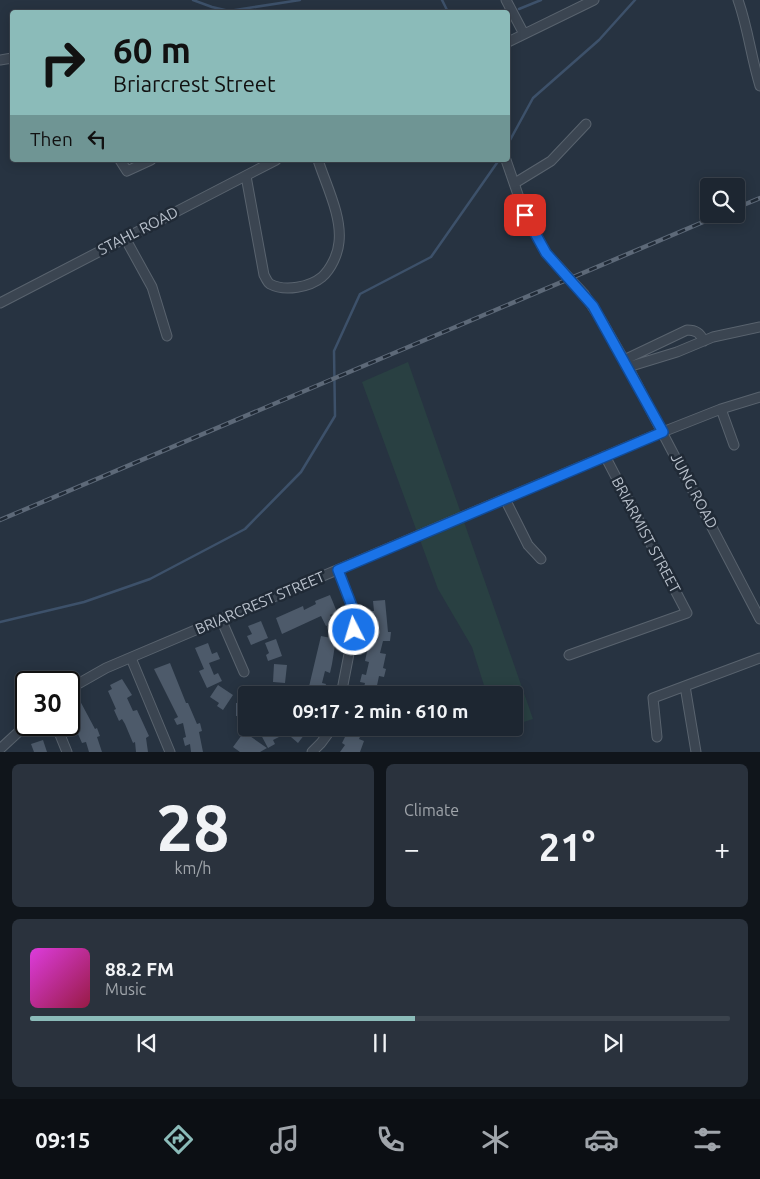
<!DOCTYPE html>
<html lang="en">
<head>
<meta charset="utf-8">
<style>
	body { margin:0; font-family:Ubuntu,sans-serif; background:#2a323d; color:#f1f3f6; height:100vh; display:flex; flex-direction:column; font-size:19px; white-space:nowrap }
	* { box-sizing:border-box; margin:0 }
	p { font-size:16px; color:#a0a5ab }
	.icon { flex:none; width:28px; height:28px; fill:none; stroke:currentColor; stroke-width:2; stroke-linecap:round; stroke-linejoin:round }
	.map { position:relative; height:752px; overflow:hidden }
	.drawer { display:flex; flex-direction:column; gap:12px; padding:12px; background:#10151b; flex:1 }
	.drawer>* { flex:none }
	.hud { position:absolute; left:10px; top:10px; width:500px; height:152px; border-radius:5px; box-shadow:0 2px 12px #0003,0 0 0 1px #3b434d; background:#8bbbb9; color:#111; overflow:hidden }
	.fabs { position:absolute; left:700px; top:178px; display:grid; gap:10px }
	.fabs a { display:grid; place-items:center; width:45px; height:45px; border-radius:5px; background:#1d2631; box-shadow:0 2px 12px #0003,0 0 0 1px #3b434d; font-size:25px }
	.speed { position:absolute; left:15px; top:671px; display:flex; gap:10px; font-size:25px; font-weight:700; text-align:center }
	.speed>* { display:grid; place-content:center; width:65px; height:65px; border-radius:50%; background:#1d2631; box-shadow:0 2px 12px #0003,0 0 0 1px #3b434d; line-height:1 }
	.speed .limit { border:2px solid #111; border-radius:8px; background:#fff; color:#111 }
	.pin { position:absolute; display:grid; place-items:center; width:42px; height:42px; color:#fff; margin:-21px; border-radius:10px; box-shadow:0 2px 8px #0006 }
	.me { position:absolute; width:55px; margin:-28px; rotate:355deg; stroke-linejoin:round; filter:drop-shadow(0 0 4px #0008) }
	.turn { display:flex; align-items:center; gap:18px; height:105px; padding:0 20px; font-size:22px }
	.turn .icon { width:65px; height:65px; stroke-width:2.5 }
	.turn b { display:block; font-size:35px; line-height:42px }
	.then { display:flex; align-items:center; height:48px; padding:0 20px; background:#0003; gap:10px; font-size:19px }
	.big { font-size:38px; font-weight:700; line-height:1.1 }
	.drawer .tile { flex:1; display:flex; flex-direction:column; justify-content:center; gap:8px; min-width:0; padding:0 18px; border-radius:8px; background:#2a323d }
	.drawer .dial { align-items:center; gap:0 }
	.dial b { font-size:65px; line-height:1 }
	.song { display:flex; align-items:center; gap:15px }
	.cover { width:60px; height:60px; border-radius:8px; background:linear-gradient(135deg,hsl(300 70% 55%),hsl(340 70% 35%)) }
	.played { height:5px; border-radius:2px; background:linear-gradient(90deg,#8bbbb9 55%,#3b434d 55%) }
	.keys { display:flex; justify-content:space-around; direction:ltr }
	.heat { display:flex; justify-content:space-between; align-items:center; font-size:28px; direction:ltr }
	.drawer .tiles { flex:1; display:grid; gap:12px; grid-template-columns:1fr 1fr }
	.tile:last-child { grid-column:span 2 }
	.trip { position:absolute; left:238px; top:686px; width:285px; height:50px; border-radius:5px; background:#1d2631; box-shadow:0 2px 12px #0003,0 0 0 1px #3b434d; font-weight:700; line-height:50px; text-align:center }
	.tab-bar { display:flex; height:80px; justify-content:space-around; align-items:center; background:#0c0f14; color:#a0a5ab }
	.tab-bar .icon { width:35px; height:35px }
	.tab-bar .on { color:#8bbbb9 }
	.tab-bar b { font-size:22px; color:#f1f3f6 }
	.map>svg:first-child { display:block }
	.green { fill:#294042 }
	.lines { fill:none; stroke-linecap:round; stroke-linejoin:round }
	.stream { stroke:#3d516a; stroke-width:2.5 }
	.building { fill:#4d5a6a }
	.minor-casing { stroke:#59636e; stroke-width:11 }
	.minor { stroke:#3b4551; stroke-width:9 }
	.rail-casing { stroke:#5d6978; stroke-width:4.5 }
	.rail { stroke:#202a36; stroke-width:2.5; stroke-dasharray:8; stroke-linecap:butt }
	.route-casing { stroke:#114b97; stroke-width:12 }
	.route { stroke:#1a73e8; stroke-width:9 }
	.labels { text-anchor:middle; stroke-width:5; stroke-linejoin:round; paint-order:stroke }
	.street-label { font-size:15px; fill:#b8c0cb; stroke:#202a36 }
</style>
</head>
<body>
<div class="map">
<svg width="760" height="752" viewBox="0 0 760 752">
	<rect width="100%" height="100%" fill="#273341"/>
	<path class="green" d="M408,362L533,719L514,725V695H487L472,647L438,589L362,382Z"/>
	<g class="lines">
		<path class="stream" d="M193,0L212,7L229,11L300,0
			M442,0L448,12
			M519,9L541,0
			M509,142L533,98L599,40L635,0
			M0,622L84,602L150,579L245,529L301,472L335,416L334,351L360,294L431,257L499,160"/>
	</g>
	<path class="building" d="M330,595L337,612L330,615L334,623L326,626L321,616L282,634L276,618L303,606L304,610L316,604L315,601Z
		M385,600L388,632H391L390,641H383L380,653L386,654L383,668L386,669L384,677L379,676L375,695H362L365,683L360,682L362,674L366,675L369,662L365,661L371,633H375L376,619L371,620L370,611H374L373,601Z
		M261,621L268,638L251,645L247,636L252,634L248,626Z
		M321,636L336,639L332,664L330,673L325,671L322,683L326,684L324,691L321,690L319,695H307Z
		M276,639L282,656L268,661L266,655L269,653L265,643Z
		M208,643L212,654L217,652L220,659L209,663L214,675L218,673L222,681L207,688L199,671L204,669L195,648Z
		M170,663L186,703H188L197,724L200,723L202,731L199,732L203,752H191L190,744L185,746L183,738L186,737L183,723L177,725L174,719L178,717L154,669Z
		M274,664L287,665L285,683L273,682Z
		M122,679L132,695L127,698L133,711L137,710L149,736L146,738L148,752H136L135,742L133,743L125,724L122,719L119,721L114,710L116,709L108,691L112,689L110,685Z
		M218,685L233,695L223,710L217,706L219,703L210,697Z
		M79,699L95,729L97,728L100,736L97,737L102,752H89L86,742L82,743L78,734L79,733L69,717L74,714L69,706Z
		M236,703H246V716H236Z
		M271,728H274L279,737L273,740L275,744L268,748L260,733Z
		M287,728H305L308,730L298,743L284,731Z
		M352,728H364L359,739L364,741L360,752H340L345,745L342,743L346,735L348,736Z
		M244,732L267,748L260,752H240L233,747Z
		M43,740L47,752H34L31,744Z"/>
	<g class="lines">
		<g class="minor-casing">
			<path id="minor" d="M506,0L524,34
				M738,0C748,28 751,57 760,86
				M508,42L594,0
				M0,60L12,58
				M120,160L127,171L151,160
				M506,160L525,215L546,253L584,294L600,318L628,367L760,619
				M246,176L264,275C266,278 267,282 270,284C285,292 310,287 322,277C331,269 338,254 339,242C342,216 326,185 318,160
				M515,183L551,161L586,124
				M125,238L152,287L167,336
				M0,303L276,160
				M624,360L687,330C696,330 700,333 704,341
				M628,367L677,352L713,337L760,327
				M721,409L734,445
				M505,499L528,545L541,559
				M338,570L353,609L355,623L341,695
				M221,619L244,672
				M569,655L687,613L605,456
				M131,658L170,752
				M685,686L696,752
				M69,689L106,668L655,435L721,409L760,397
				M56,725L67,752
				M657,737L653,698L760,658
				M0,749L26,725
				M312,752L321,743L332,728"/>
		</g>
		<use href="#minor" class="minor"/>
		<g class="rail-casing">
			<path id="rail" d="M736,208L760,198
				M0,520L722,214"/>
		</g>
		<use href="#rail" class="rail"/>
	</g>
	<g class="lines">
		<g class="route-casing">
			<path id="route" d="M354,630L353,609L338,570L663,432L593,306L546,253L525,215"/>
		</g>
		<use href="#route" class="route"/>
	</g>
	<g class="labels">
		<g class="street-label">
			<text transform="translate(138 231) rotate(-27)" y="5">STAHL ROAD</text>
			<text transform="translate(694 491) rotate(62)" y="5">JUNG ROAD</text>
			<text transform="translate(646 535) rotate(62)" y="5">BRIARMIST STREET</text>
			<text transform="translate(260 603) rotate(-23)" y="5">BRIARCREST STREET</text>
		</g>
	</g>
</svg>
<div class="fabs">
<a><svg class="icon" aria-label="search" viewBox="0 0 24 24"><circle cx="10" cy="10" r="6"/><path d="M15 15l6 6"/></svg></a>
</div>
<div class="speed"><div class="limit">30</div></div>
<div class="pin" style="left:525px;top:215px;background:#d93025"><svg class="icon" aria-label="arrive" viewBox="0 0 24 24"><path d="M6 21V4h12l-3 4 3 4H6"/></svg></div>
<svg class="me" style="left:354px;top:630px" viewBox="-20 -20 40 40"><circle r="17" fill="#1a73e8" stroke="#fff" stroke-width="3"/><path d="M0-11L8 9 0 5-8 9z" fill="#fff"/></svg>
<div class="trip">09:17 · 2 min · 610 m</div>
<div class="hud">
<div class="turn"><svg class="icon" aria-label="right" viewBox="0 0 24 24"><path d="M7 20v-9h11M14 6l5 5-5 5"/></svg><div><b>60 m</b>Briarcrest Street</div></div>
<div class="then">Then<svg class="icon" aria-label="left" viewBox="0 0 24 24"><path d="M17 20v-9H6M10 6l-5 5 5 5"/></svg></div>
</div>
</div>
<section class="drawer">
<div class="tiles">
<div class="tile dial"><b>28</b><p>km/h</p></div>
<div class="tile"><p>Climate</p>
<div class="heat"><a>−</a><b class="big">21°</b><a>+</a></div>
</div>
<div class="tile">
<div class="song"><i class="cover"></i><div><b>88.2 FM</b><p>Music</p></div></div>
<div class="played"></div>
<div class="keys"><svg class="icon" aria-label="previous" viewBox="0 0 24 24"><path d="M18 5L8 12l10 7zM5 5v14"/></svg><svg class="icon" aria-label="pause" viewBox="0 0 24 24"><path d="M8 5v14M16 5v14"/></svg><svg class="icon" aria-label="next" viewBox="0 0 24 24"><path d="M6 5l10 7-10 7zM19 5v14"/></svg></div>
</div>
</div>
</section>
<nav class="tab-bar">
<b>09:15</b>
<svg class="icon on" aria-label="directions" viewBox="0 0 24 24"><path d="M12 3l9 9-9 9-9-9zM9 14v-3h6M13 9l2 2-2 2"/></svg>
<svg class="icon" aria-label="music" viewBox="0 0 24 24"><path d="M9 18V5l10-2v13"/><circle cx="6" cy="18" r="3"/><circle cx="16" cy="16" r="3"/></svg>
<svg class="icon" aria-label="phone" viewBox="0 0 24 24"><path d="M5 4h4l2 5-3 2q2 4 5 5l2-3 5 2v4C11 20 4 13 5 4z"/></svg>
<svg class="icon" aria-label="climate" viewBox="0 0 24 24"><path d="M12 3v18M4 7l16 10M4 17L20 7"/></svg>
<svg class="icon" aria-label="car" viewBox="0 0 24 24"><path d="M5 17H2v-5l4-1 3-4h7l3 4 3 1v5h-3M9 17h6M6 11h13"/><circle cx="7" cy="17" r="2"/><circle cx="17" cy="17" r="2"/></svg>
<svg class="icon" aria-label="filters" viewBox="0 0 24 24"><path d="M4 7h16M4 17h16"/><circle cx="9" cy="7" r="2"/><circle cx="15" cy="17" r="2"/></svg>
</nav>
</body>
</html>
